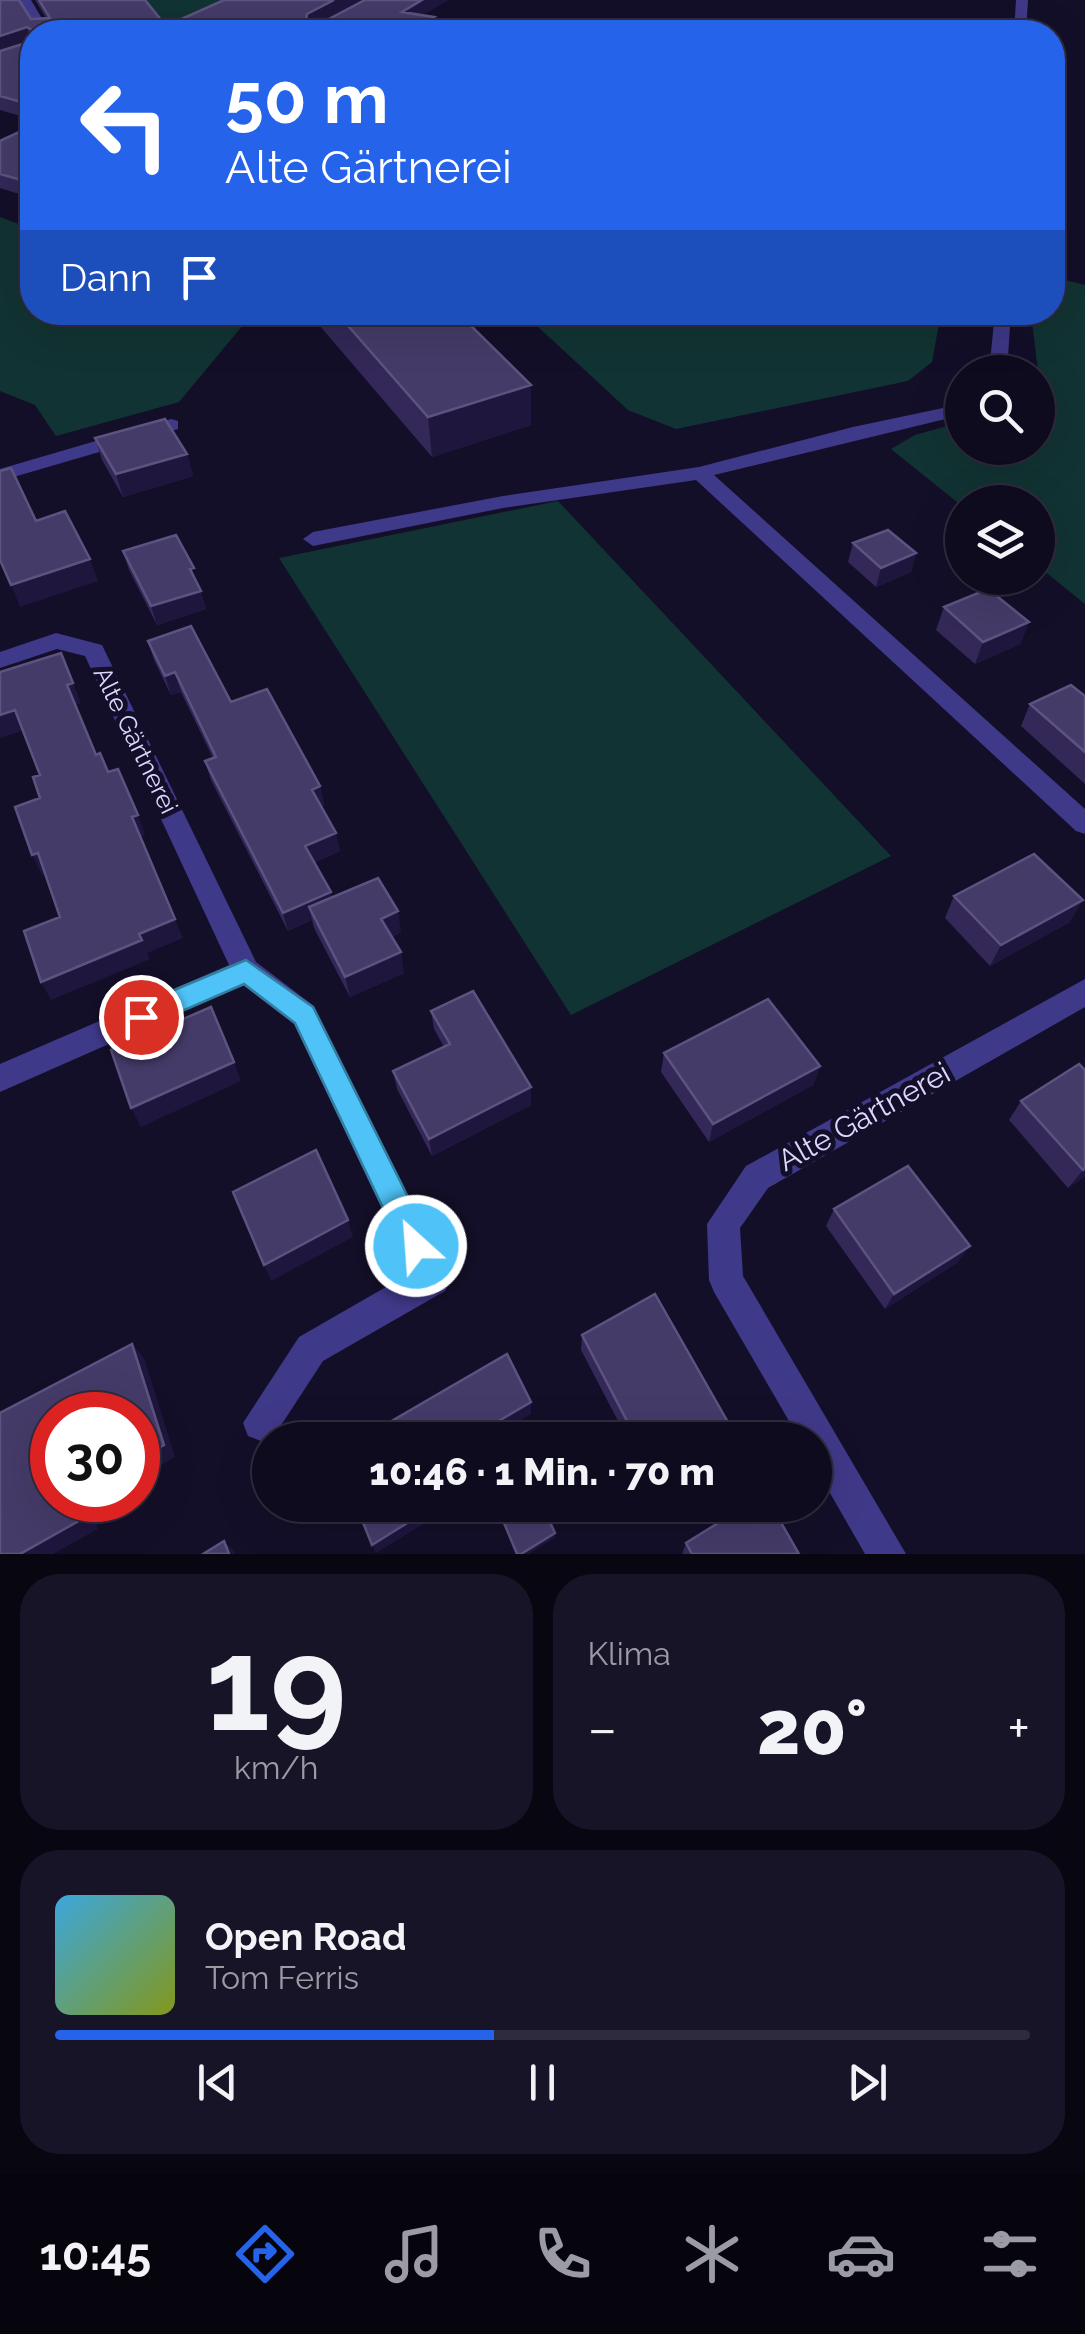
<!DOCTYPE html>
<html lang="de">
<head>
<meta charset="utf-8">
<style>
	body { margin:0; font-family:Raleway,sans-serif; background:#181428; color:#f1f3f6; height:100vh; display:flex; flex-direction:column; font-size:38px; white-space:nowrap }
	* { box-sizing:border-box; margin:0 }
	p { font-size:32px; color:#9b9ba4 }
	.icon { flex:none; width:55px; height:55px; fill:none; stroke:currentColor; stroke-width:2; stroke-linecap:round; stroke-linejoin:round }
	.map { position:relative; height:1554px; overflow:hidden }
	.panel { display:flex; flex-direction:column; gap:20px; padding:20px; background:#080611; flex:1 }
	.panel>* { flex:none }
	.banner { position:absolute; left:20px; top:20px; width:1045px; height:305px; border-radius:40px; box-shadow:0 10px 40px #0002,0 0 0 2px #2f2b3d; background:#2563eb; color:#fff; overflow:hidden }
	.buttons { position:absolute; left:945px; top:355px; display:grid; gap:20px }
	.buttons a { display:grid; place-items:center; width:110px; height:110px; border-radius:50%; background:#0f0b1f; box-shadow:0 10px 40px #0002,0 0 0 2px #2f2b3d; font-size:50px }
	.speed { position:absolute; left:30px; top:1392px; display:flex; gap:20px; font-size:50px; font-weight:700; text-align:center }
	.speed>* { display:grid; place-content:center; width:130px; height:130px; border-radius:50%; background:#0f0b1f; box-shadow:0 10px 40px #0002,0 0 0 2px #2f2b3d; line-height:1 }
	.speed .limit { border:15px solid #d22; background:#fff; color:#111 }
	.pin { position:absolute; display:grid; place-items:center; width:85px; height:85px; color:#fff; margin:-42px; border:5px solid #fff; border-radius:50%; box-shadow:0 2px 10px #0007 }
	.me { position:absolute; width:110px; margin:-55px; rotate:334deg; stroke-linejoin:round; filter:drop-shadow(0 0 8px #0008) }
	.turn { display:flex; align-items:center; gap:35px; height:210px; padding:0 40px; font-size:45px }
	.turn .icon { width:130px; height:130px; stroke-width:2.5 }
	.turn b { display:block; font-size:70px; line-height:85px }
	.then { display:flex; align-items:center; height:95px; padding:0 40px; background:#0003; gap:20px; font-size:38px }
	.big { font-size:75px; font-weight:800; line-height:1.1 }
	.panel .card { flex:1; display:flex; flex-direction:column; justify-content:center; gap:15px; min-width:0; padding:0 35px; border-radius:40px; background:#181428 }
	.panel .dial { align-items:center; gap:0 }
	.dial b { font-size:130px; line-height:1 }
	.song { display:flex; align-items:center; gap:30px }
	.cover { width:120px; height:120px; border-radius:15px; background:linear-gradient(135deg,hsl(200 70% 55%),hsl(70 70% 35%)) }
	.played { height:10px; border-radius:5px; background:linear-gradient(90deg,#2563eb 45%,#2f2b3d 45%) }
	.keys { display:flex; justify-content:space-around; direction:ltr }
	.heat { display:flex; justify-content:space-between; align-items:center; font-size:55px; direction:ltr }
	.panel .tiles { flex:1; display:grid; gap:20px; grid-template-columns:1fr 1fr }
	.card:last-child { grid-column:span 2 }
	.trip { position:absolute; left:252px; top:1422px; width:580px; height:100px; border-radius:50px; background:#0f0b1f; box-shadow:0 10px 40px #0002,0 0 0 2px #2f2b3d; font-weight:800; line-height:100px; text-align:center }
	.dock { display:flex; height:160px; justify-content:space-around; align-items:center; background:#06040c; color:#9b9ba4 }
	.dock .icon { width:70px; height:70px }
	.dock .on { color:#2563eb }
	.dock b { font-size:45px; color:#f1f3f6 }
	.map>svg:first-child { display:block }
	.green { fill:#123333 }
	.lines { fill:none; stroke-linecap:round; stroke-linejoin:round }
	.minor { fill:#3f3989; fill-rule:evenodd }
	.wall { fill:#332857 }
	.shaded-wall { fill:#1f163d }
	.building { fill:#453b69; stroke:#5d5380; stroke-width:2.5 }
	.route { fill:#4fc3f7; stroke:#337fa1; stroke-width:2.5 }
	.labels { text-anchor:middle; stroke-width:10; stroke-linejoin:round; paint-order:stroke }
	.street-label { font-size:25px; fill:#ddd7ff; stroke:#140f29 }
	.near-street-label { font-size:30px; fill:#ddd7ff; stroke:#140f29 }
</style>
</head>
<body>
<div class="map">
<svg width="1085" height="1554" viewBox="0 0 1085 1554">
	<rect width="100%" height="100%" fill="#140f29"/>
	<path class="green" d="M143,0H255L186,32H133Z
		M0,217L32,229V312L253,313L179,402L56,436L35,405L0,391Z
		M1053,277L1085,285V604L1038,566V502H962V506L891,449L915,435L962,422V448H1038V372L1031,313L1052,312Z
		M523,313H941L932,362L908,381L676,429L628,410Z
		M558,501L891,856L571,1015L279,558Z"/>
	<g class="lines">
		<path class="minor" d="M19,0H31L50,32H38Z
			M1016,0H1028L1026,32H1014Z
			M995,312H1011L1007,372H989Z
			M962,404V415L714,475L1085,809V834L1076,831L696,480L503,508L313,546L303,539L313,532L503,496L699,467L853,427Z
			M171,419L178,421V429L0,481V469Z
			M56,633L102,645L256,962L314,1006L450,1279L445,1291L323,1361L274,1436L261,1441L248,1436L243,1423L299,1337L412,1272L294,1024L243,985L0,1092V1064L229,965L85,656L57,649L0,668V652Z
			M1085,979V1007L768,1188L740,1228L743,1276L906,1554H865L815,1467V1440H800L714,1292L709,1280L707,1224L746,1166Z"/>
	</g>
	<path class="wall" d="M0,0L31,19L46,18L35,0H145L166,26L224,0H362L324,21L365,0H448L422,15L434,17L435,32H32V198L0,188V141L28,128L24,117L0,110Z
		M308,312H457L531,385V425L432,457Z
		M95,438L187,454L193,476L123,497L102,460Z
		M853,543L916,553L911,572L876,587L848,562Z
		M123,551L199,587L206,609L157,625L129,570Z
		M944,607L1029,622L1020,644L975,664L936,630Z
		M148,641L231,702L320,786L324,805L321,806L340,851L315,862L332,897L401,932L392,937L404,973L350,997L314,928L312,920L288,931L211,780L205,761L213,758L181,692L171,695L154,660Z
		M1085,696V784L1021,726L1030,704Z
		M954,896L1070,922L990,966L945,918Z
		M431,1011L531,1087V1105L432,1156L397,1089L393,1071L444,1047L434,1029Z
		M664,1053L820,1066L813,1085L709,1142L661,1072Z
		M1085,1070V1176L1068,1188L1009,1120L1021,1101Z
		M834,1209L958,1262L885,1309L826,1226Z
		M582,1335L724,1436L718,1440H628L581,1350Z
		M686,1543L799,1554H682Z"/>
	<path class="shaded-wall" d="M334,0H362L309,29L306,20L307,14Z
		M422,0H448L403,26L402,12Z
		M434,17V32H409Z
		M27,27L31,41L0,52V36Z
		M531,385V425L432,457L428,417Z
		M187,454L193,476L123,497L116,474Z
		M916,553L911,572L876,587L881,568Z
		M90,559L98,581L20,607L11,585Z
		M201,591L206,609L157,625L151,606Z
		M1029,622L1020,644L975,664L983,642Z
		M175,672L181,692L171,695L165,676Z
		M73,683L81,703L75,705L67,685Z
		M15,710L25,730L0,738V715Z
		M320,786L324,805L316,809L312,790Z
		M138,815L145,835L140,837L132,817Z
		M336,833L340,851L310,864L305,846Z
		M38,853L47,873L42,875L32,855Z
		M331,892L335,911L309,907L312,920L288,931L283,913Z
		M1083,900L1070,922L990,966L1001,945Z
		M398,911L401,932L385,940L381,919Z
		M175,919L183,938L147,953L139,934Z
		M142,940L150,959L51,1000L41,982Z
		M401,952L404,973L350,997L345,977Z
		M234,1062L241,1081L141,1127L131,1108Z
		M820,1066L813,1085L709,1142L713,1124Z
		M531,1087V1105L432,1156L429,1139Z
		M1085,1168V1176L1068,1188L1083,1170Z
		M348,1220L353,1237L271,1281L264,1265Z
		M970,1246L958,1262L885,1309L894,1294Z
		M132,1344L144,1358L175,1457L138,1478Z
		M531,1402V1414L487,1440H481L480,1432Z
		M729,1424L724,1436L718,1440H703Z
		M79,1500H99L91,1504L98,1529L53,1554H20Z
		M436,1505H455L376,1553L372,1545Z
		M555,1533V1538L529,1554H521Z
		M224,1541L233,1550L235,1554H229Z"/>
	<path class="building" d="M0,0H19L31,19L50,18L39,0H145L166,26L224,0H334L307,14L306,20L325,21L365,0H422L402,12L434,17L409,32H32V105L0,96V51L29,42L32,30L27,27L0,36Z
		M32,126V183L0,174V141Z
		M336,312H457L531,385L428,417Z
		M165,419L187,454L116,474L95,438Z
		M11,468L36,521L65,511L90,559L11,585L0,560V471Z
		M888,530L916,553L881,568L853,543Z
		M176,535L194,568L190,569L201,591L151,606L123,551Z
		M988,589L1029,622L983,642L944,607Z
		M191,626L231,702L267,689L320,786L312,790L336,833L305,846L331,892L283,913L205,761L216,757L175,672L165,676L148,641Z
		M61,653L73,683L67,685L96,755L100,753L108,772L118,769L138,815L132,817L175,919L139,934L142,940L41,982L24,931L60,917L38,853L32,855L15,807L40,798L33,777L40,775L15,710L0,715V672Z
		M1071,685L1085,696V752L1030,704Z
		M1034,854L1083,900L1001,945L954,896Z
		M378,878L398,911L381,919L401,952L345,977L309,907Z
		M473,991L531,1087L429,1139L393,1071L450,1044L431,1011Z
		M768,999L820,1066L713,1124L664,1053Z
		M211,1007L234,1062L131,1108L111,1050Z
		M1079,1064L1085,1070V1168L1083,1170L1021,1101Z
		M316,1150L348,1220L264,1265L233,1192Z
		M908,1166L970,1246L894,1294L834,1209Z
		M655,1294L729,1424L703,1440H637L582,1335Z
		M132,1344L164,1445L138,1460V1415H52V1500H79L84,1518L20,1554H0V1413Z
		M507,1354L531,1402L480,1432L484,1440H359Z
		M356,1505H436L372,1545Z
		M535,1505H542L555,1533L521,1554H517L504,1523Z
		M747,1505H771L799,1554H692L686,1543Z
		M224,1541L229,1554H203Z"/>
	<path class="route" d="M246,960L313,1007L427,1235L432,1246L427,1256L416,1261L406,1256L295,1023L244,984L150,1025L141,1028L131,1025L127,1017L131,1008Z"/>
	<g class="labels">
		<g class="street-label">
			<text transform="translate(136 740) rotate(64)" y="9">Alte Gärtnerei</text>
		</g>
		<g class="near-street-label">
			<text transform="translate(864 1117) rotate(-29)" y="10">Alte Gärtnerei</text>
		</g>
	</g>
</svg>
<div class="buttons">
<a><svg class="icon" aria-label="search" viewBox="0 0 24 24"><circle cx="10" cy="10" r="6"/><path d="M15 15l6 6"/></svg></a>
<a><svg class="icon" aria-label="layers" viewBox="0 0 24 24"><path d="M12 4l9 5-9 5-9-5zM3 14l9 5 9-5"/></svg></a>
</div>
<div class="speed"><div class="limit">30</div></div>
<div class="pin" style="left:141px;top:1017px;background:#d93025"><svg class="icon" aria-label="arrive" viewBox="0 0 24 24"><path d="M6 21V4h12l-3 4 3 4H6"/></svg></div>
<svg class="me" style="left:416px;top:1246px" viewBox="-20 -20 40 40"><circle r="17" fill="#4fc3f7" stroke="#fff" stroke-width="3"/><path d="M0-11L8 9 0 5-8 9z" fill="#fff"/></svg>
<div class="trip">10:46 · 1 Min. · 70 m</div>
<div class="banner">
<div class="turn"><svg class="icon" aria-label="left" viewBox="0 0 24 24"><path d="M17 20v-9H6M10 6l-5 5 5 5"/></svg><div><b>50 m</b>Alte Gärtnerei</div></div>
<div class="then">Dann<svg class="icon" aria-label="arrive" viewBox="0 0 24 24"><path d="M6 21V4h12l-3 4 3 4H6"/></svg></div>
</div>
</div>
<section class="panel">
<div class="tiles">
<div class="card dial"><b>19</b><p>km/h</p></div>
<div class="card"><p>Klima</p>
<div class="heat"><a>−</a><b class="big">20°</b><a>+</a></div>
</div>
<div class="card">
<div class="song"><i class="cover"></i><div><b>Open Road</b><p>Tom Ferris</p></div></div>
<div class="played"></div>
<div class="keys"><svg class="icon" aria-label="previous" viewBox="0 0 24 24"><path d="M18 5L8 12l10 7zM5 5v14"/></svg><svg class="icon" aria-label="pause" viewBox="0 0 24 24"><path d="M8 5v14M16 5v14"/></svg><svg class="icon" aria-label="next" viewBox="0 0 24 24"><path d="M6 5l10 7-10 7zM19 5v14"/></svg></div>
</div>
</div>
</section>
<nav class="dock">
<b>10:45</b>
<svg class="icon on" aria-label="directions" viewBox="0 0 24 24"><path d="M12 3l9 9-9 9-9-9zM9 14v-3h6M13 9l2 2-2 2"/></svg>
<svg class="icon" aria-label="music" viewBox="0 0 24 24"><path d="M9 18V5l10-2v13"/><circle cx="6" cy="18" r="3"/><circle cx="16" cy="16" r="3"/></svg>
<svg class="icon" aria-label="phone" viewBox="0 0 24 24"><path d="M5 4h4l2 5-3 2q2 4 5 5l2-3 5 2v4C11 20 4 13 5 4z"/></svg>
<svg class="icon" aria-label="climate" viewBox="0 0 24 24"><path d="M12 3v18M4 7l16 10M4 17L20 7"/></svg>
<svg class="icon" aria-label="car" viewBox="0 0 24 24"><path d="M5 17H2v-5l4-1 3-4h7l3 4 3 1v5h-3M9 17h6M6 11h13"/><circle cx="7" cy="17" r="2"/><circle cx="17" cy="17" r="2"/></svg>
<svg class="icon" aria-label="filters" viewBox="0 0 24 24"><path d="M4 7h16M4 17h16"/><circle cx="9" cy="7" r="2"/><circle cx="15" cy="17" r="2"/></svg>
</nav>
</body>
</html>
